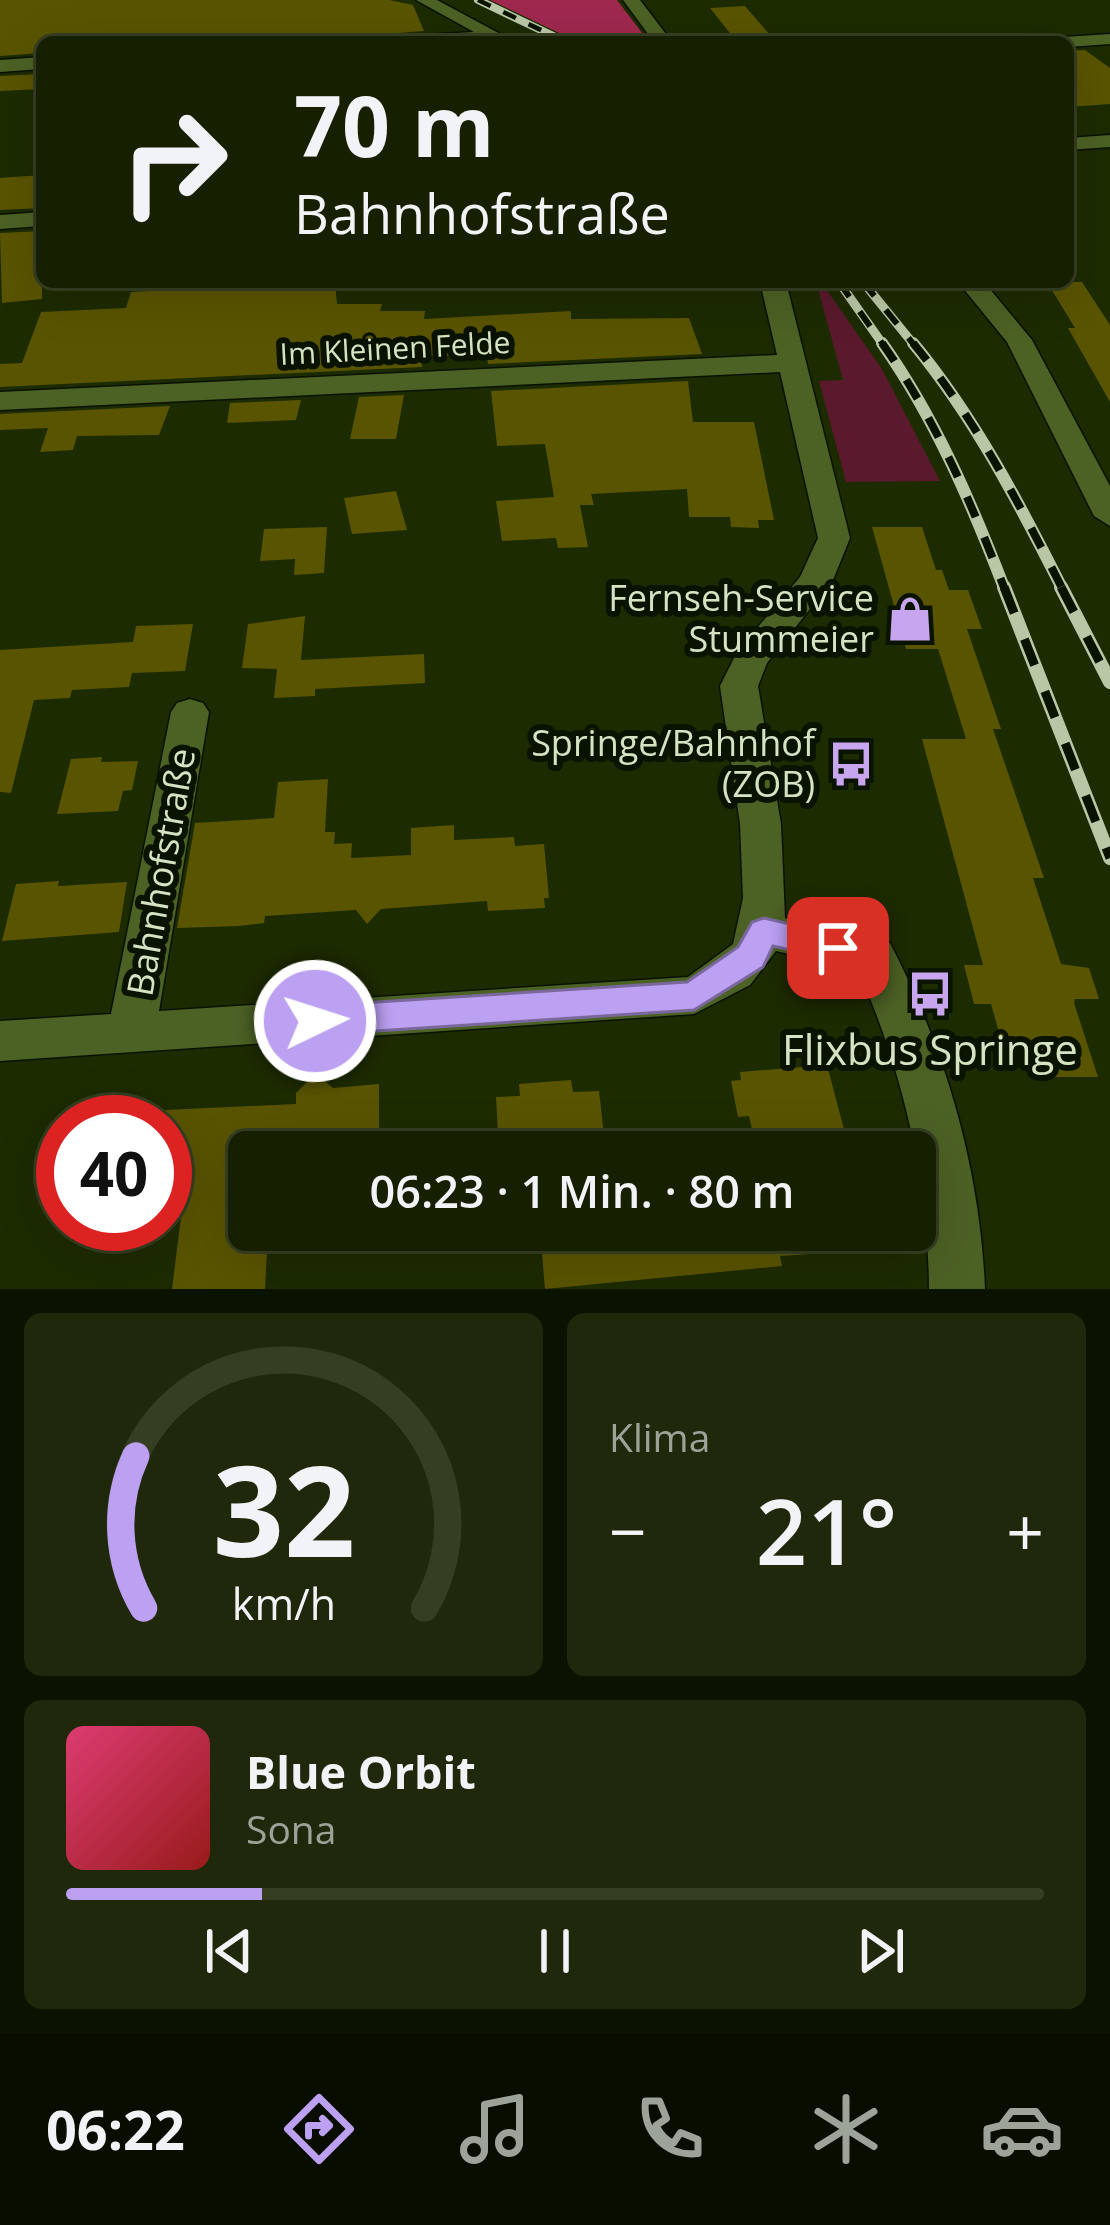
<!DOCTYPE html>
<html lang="de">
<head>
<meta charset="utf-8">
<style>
	body { margin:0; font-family:"Open Sans",sans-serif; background:#1f280a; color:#f1f3f6; height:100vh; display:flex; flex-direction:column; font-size:45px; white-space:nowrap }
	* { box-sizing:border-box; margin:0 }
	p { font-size:39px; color:#9ea399 }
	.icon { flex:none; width:66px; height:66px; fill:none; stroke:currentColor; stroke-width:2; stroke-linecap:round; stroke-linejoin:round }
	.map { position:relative; height:1289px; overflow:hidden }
	.side { display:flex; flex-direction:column; gap:24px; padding:24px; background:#0c1200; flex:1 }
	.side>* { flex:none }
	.guide { position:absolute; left:36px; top:36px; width:1038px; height:252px; border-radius:18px; box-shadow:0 12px 48px #0002,0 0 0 3px #353e22; background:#162000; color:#f1f3f6; overflow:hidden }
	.speed { position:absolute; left:36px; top:1095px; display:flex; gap:24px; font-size:60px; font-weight:700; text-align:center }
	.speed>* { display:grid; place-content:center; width:156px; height:156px; border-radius:50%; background:#162000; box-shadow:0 12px 48px #0002,0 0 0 3px #353e22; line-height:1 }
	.speed .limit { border:18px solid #d22; background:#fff; color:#111 }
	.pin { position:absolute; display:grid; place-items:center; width:102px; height:102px; color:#fff; margin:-51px; border-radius:24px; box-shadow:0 6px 18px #0006 }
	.me { position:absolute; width:132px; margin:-66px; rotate:86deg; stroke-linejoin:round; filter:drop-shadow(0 0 9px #0008) }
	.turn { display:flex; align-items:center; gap:42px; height:252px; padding:0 60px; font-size:54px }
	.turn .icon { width:156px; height:156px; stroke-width:2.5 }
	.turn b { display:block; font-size:84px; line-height:102px }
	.big { font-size:90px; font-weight:600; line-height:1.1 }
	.side .widget { flex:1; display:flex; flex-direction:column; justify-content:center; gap:18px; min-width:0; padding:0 42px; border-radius:18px; background:#1f280a }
	.side .dial { align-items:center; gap:0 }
	.dial svg { height:312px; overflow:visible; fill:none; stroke:#353e22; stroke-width:7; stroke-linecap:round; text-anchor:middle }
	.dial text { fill:#f1f3f6; stroke:none }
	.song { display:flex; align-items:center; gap:36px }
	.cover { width:144px; height:144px; border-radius:18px; background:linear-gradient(135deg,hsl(340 70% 55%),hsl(0 70% 35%)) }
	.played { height:12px; border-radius:6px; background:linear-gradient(90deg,#bca0f2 20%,#353e22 20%) }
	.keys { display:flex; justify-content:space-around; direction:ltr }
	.heat { display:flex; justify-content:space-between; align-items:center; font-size:66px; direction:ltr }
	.side .tiles { flex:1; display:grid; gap:24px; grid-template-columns:1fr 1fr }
	.widget:last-child { grid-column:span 2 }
	.trip { position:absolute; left:228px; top:1131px; width:708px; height:120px; border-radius:18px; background:#162000; box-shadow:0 12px 48px #0002,0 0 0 3px #353e22; font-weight:600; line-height:120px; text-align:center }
	.tab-bar { display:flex; height:192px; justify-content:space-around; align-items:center; background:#090d00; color:#9ea399 }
	.tab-bar .icon { width:84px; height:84px }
	.tab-bar .on { color:#bca0f2 }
	.tab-bar b { font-size:54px; color:#f1f3f6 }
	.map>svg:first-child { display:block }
	.green { fill:#5b192d }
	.forest { fill:#9f284f }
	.building { fill:#595400 }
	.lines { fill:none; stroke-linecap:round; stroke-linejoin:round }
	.minor-casing { stroke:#091200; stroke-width:3 }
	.minor { fill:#4c6124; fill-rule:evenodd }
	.rail-far3-casing { stroke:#bac7a6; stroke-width:8 }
	.rail-far2-casing { stroke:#bac7a6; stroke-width:9 }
	.rail-far1-casing { stroke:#bac7a6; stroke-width:12 }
	.rail-casing { stroke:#bac7a6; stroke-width:14 }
	.rail-far3 { stroke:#0a1200; stroke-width:4.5; stroke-dasharray:14; stroke-linecap:butt }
	.rail-far2 { stroke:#0a1200; stroke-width:6; stroke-dasharray:18; stroke-linecap:butt }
	.rail-far1 { stroke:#0a1200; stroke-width:8; stroke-dasharray:22; stroke-linecap:butt }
	.rail { stroke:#0a1200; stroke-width:9; stroke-dasharray:28; stroke-linecap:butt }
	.route { fill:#bca0f2; stroke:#7a689d; stroke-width:3 }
	.labels { text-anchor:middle; stroke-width:12; stroke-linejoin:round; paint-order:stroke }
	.far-street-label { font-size:30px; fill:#d6e3c3; stroke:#0a1200 }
	.poi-label { font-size:36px; fill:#d6e3c3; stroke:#0a1200; text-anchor:end }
	.street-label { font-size:36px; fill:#d6e3c3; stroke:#0a1200 }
	.near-poi-label { font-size:42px; fill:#d6e3c3; stroke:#0a1200 }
</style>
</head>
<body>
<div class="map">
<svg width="1110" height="1289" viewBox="0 0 1110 1289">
	<rect width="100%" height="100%" fill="#1d2b00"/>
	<path class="green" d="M796,282H821L882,369L940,481L846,482L819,381L843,380L818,289L798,288Z"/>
	<path class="forest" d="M490,0H617L649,42H578Z"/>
	<path class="building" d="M0,0H389L413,5L424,31L282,42H42V53L0,56Z
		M745,6L776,42H737L710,8Z
		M1085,50L1110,68V104L1068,107V51Z
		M42,74V89L0,91V76Z
		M42,175V208L0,210V178Z
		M42,231V299L2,303L0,233Z
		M184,282H222V287L335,282L337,304H382L380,311H425L424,319L571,311V319L689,318L702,354L488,364L487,356H421L422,367L0,387V364L22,363L41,312L126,308L131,292L183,289Z
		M1047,282H1082L1110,325V402L1068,328H1075Z
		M688,381L693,422H754L774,520H758L759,528L731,527L730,517H689L687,489L591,494L594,505H580L588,547L558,548L556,538L502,541L496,501L554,497L545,444L497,446L491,391Z
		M404,395L396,439H350L359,397Z
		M301,400L296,420L227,423L230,403Z
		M170,406L159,435L77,436L73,450L40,452L48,428L0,430V414Z
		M396,491L407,530L352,534L344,498Z
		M327,527L324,573L294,575L295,559L260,561L264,529Z
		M872,527H922L936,570H942L949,590H968L982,629H967L1001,729H993L1044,878H1033L1061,964L1089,968L1099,999H1075L1074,1003L1098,1077H1049L1044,1061H1007L991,1004H974L964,965H983L922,739H966L938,649H906Z
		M305,616L301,660L424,654L425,683L315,689V696L274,698L277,669L242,668L248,624Z
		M193,624L185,671L132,673L129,687L72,690L70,698L34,700L11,793L0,792V650L133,642L136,626Z
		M102,757L101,762L138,761L132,790L123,791L118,811L57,814L71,759Z
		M328,779L325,832H335L334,844L352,843L351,858L411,855V828L454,825V840L514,837L515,846L544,844L549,898H544L545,908L488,911L487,901L381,909L367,924L356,910L265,916L264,923L239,926L177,928L195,823L274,818L278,782Z
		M59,881L58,886L127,882L119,932L2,941L16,884Z
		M827,1065L850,1152H757L749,1116L738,1117L731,1081L741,1080L740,1072Z
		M322,1079L333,1088L379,1084V1152H243L236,1234L268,1232L265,1289H172L181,1217L165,1219V1110L296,1104V1093L309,1080Z
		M571,1080L573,1092L599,1091L605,1144L499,1151L496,1097L520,1096L519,1084Z
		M540,1230H839L840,1252L780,1256L782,1266L545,1289Z"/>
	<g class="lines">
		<g class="minor-casing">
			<path id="minor" d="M416,0H437L504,36L485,42H385L394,37L474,32Z
				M623,0H640L672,42H654Z
				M1110,34V44L1068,47V42H1055L1064,37Z
				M42,57V69L0,72V60Z
				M1110,135V147L1068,150V138Z
				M42,212V226L0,229V215Z
				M760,282H786L850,538L833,580L767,663L758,686L781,824L785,918L890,943C946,1051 980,1168 985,1289H929C928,1179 903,1071 858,970L776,951L750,985L694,1014L0,1061V1021L111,1014L171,712L177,703L190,699L203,703L209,712L159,1011L688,977L733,944L743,898L740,824L720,686L737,652L800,577L818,538L780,372L0,410V392L777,355Z
				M958,282H984L1032,340L1110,486V526L1094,516L1007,342Z"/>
		</g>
		<use href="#minor" class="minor"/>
		<g class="rail-far3-casing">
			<path id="rail-far3" d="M478,0L566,42"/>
		</g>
		<g class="rail-far2-casing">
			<path id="rail-far2" d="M839,282L884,346
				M863,282L915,346"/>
		</g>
		<g class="rail-far1-casing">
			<path id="rail-far1" d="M882,343C935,418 972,504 1005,590
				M913,343C975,418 1019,503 1063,590"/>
		</g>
		<g class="rail-casing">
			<path id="rail" d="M1004,587L1110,858
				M1061,587L1110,682"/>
		</g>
		<use href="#rail-far3" class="rail-far3"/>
		<use href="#rail-far2" class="rail-far2"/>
		<use href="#rail-far1" class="rail-far1"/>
		<use href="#rail" class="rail"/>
	</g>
	<path class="route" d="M764,918L850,938L855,948L850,957L838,961L773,946L763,967L694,1010L315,1035L303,1031L297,1021L303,1010L315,1006L687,982L738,947L752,922Z"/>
	<defs>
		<g id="shop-bare" transform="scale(3.6)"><path d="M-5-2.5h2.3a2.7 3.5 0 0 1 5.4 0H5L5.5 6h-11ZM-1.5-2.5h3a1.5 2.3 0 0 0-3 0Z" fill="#c8a6ef" stroke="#0a1200" stroke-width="2.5" paint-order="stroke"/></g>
		<g id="bus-bare" transform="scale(3.6)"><path d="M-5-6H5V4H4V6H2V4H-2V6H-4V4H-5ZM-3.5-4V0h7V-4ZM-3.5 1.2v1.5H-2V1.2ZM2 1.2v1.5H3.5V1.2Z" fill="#c8a6ef" stroke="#0a1200" stroke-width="2.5" paint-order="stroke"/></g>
	</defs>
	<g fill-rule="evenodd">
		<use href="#shop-bare" x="910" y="619"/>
		<use href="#bus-bare" x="851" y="764"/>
		<use href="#bus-bare" x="930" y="994"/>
	</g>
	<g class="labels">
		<g class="far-street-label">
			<text transform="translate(395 349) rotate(-3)" y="10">Im Kleinen Felde</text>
		</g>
		<g class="poi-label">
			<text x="874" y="611">Fernseh-Service<tspan x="874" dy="41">Stummeier</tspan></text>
			<text x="815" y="756">Springe/Bahnhof<tspan x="815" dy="41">(ZOB)</tspan></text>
		</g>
		<g class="street-label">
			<text transform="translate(161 872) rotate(-80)" y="13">Bahnhofstraße</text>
		</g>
		<g class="near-poi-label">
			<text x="930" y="1065">Flixbus Springe</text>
		</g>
	</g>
</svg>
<div class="speed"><div class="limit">40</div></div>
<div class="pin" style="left:838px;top:948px;background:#d93025"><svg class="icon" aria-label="arrive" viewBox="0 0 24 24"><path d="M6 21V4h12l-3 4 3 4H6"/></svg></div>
<svg class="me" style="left:315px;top:1021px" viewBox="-20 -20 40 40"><circle r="17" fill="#bca0f2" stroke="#fff" stroke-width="3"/><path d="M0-11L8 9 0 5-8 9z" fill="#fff"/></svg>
<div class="trip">06:23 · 1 Min. · 80 m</div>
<div class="guide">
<div class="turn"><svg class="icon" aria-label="right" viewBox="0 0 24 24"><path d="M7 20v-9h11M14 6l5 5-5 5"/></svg><div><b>70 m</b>Bahnhofstraße</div></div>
</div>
</div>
<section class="side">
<div class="tiles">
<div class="widget dial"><svg viewBox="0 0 100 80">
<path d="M14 69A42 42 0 1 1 86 69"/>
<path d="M14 69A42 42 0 0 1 12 30" stroke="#bca0f2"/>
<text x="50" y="56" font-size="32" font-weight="700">32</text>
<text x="50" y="72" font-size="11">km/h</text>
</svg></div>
<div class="widget"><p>Klima</p>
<div class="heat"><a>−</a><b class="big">21°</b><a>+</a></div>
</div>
<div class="widget">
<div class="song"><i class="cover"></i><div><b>Blue Orbit</b><p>Sona</p></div></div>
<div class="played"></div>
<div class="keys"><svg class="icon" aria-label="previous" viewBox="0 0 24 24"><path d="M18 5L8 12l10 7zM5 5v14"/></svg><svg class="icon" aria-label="pause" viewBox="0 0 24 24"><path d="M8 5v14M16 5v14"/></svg><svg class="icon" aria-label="next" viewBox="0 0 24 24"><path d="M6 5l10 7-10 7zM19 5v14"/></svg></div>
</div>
</div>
</section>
<nav class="tab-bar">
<b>06:22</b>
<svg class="icon on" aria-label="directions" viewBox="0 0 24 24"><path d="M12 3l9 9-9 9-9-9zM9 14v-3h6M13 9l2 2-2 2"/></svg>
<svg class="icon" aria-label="music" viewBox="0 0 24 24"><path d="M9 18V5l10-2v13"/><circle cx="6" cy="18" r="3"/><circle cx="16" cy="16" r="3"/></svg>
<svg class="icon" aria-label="phone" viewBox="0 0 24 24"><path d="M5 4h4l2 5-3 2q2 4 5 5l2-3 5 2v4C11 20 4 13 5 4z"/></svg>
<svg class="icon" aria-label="climate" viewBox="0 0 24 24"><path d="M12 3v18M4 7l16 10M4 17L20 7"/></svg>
<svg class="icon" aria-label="car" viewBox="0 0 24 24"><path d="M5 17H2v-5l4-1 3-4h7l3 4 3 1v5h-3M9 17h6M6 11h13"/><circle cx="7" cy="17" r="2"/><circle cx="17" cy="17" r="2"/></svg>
</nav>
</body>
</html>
